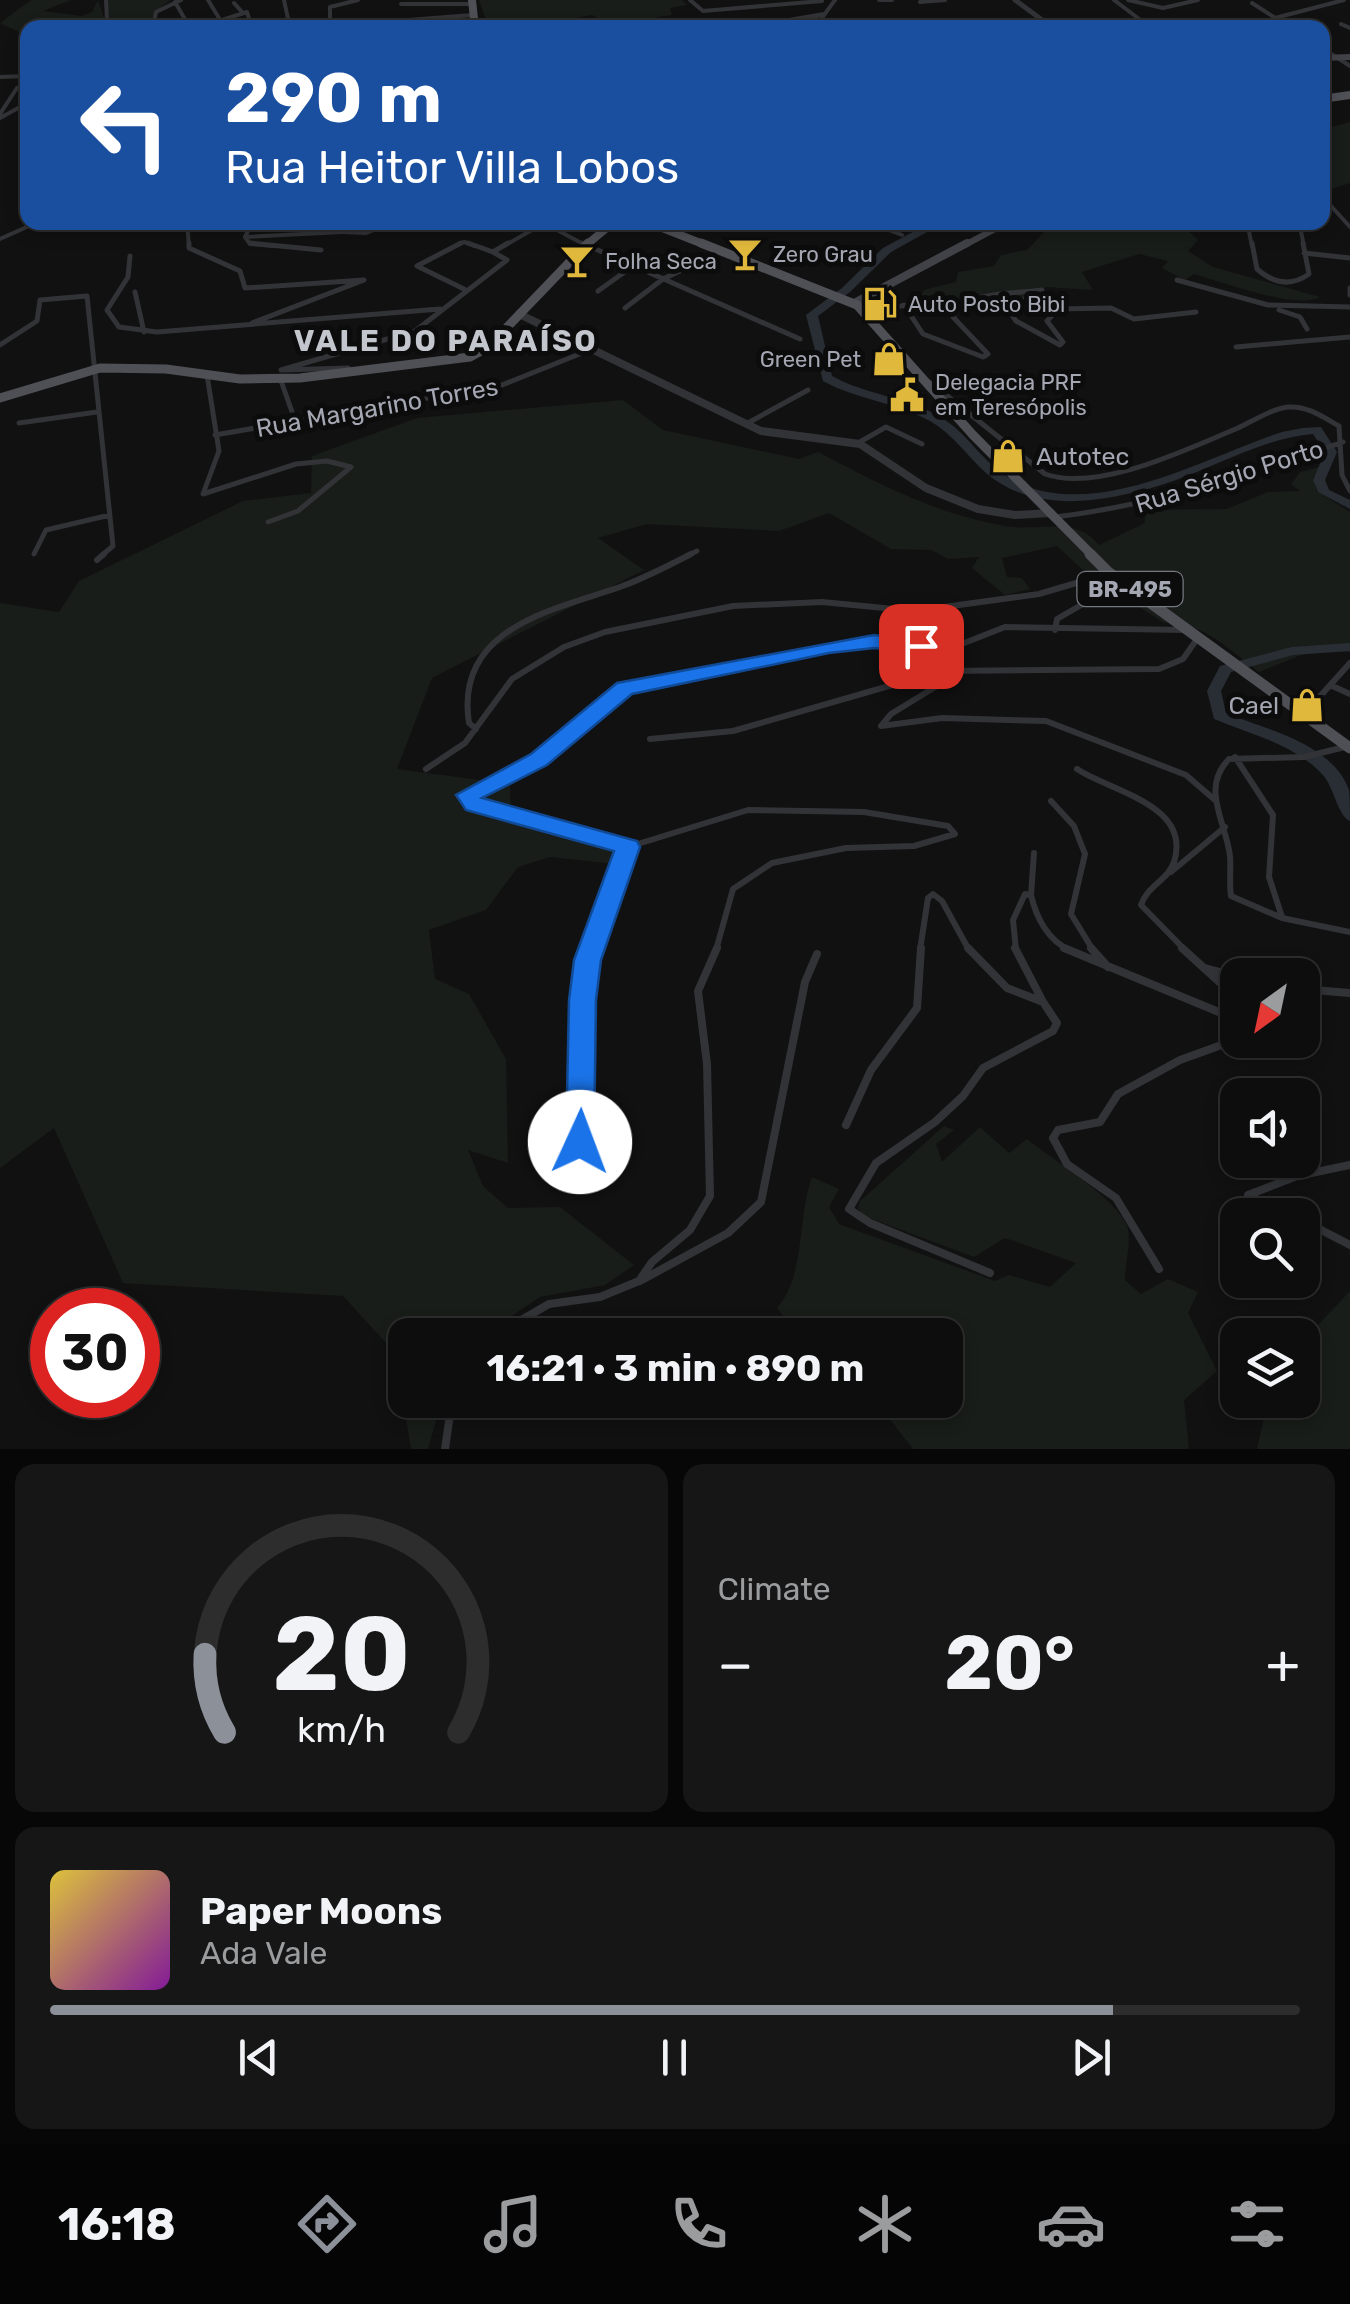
<!DOCTYPE html>
<html lang="en">
<head>
<meta charset="utf-8">
<style>
	body { margin:0; font-family:Rubik,sans-serif; background:#161617; color:#f1f3f6; height:100vh; display:flex; flex-direction:column; font-size:38px; white-space:nowrap }
	* { box-sizing:border-box; margin:0 }
	p { font-size:32px; color:#9a9c9e }
	.icon { flex:none; width:55px; height:55px; fill:none; stroke:currentColor; stroke-width:2; stroke-linecap:round; stroke-linejoin:round }
	.map { position:relative; height:1449px; overflow:hidden }
	.side { display:flex; flex-direction:column; gap:15px; padding:15px; background:#070708; flex:1 }
	.side>* { flex:none }
	.hud { position:absolute; left:20px; top:20px; width:1310px; height:210px; border-radius:20px; box-shadow:0 5px 15px #0003,0 0 0 2px #2d2d2e; background:#1a4fa0; color:#fff; overflow:hidden }
	.needle { width:65px; rotate:213deg }
	.controls { position:absolute; left:1220px; top:958px; display:grid; gap:20px }
	.controls a { display:grid; place-items:center; width:100px; height:100px; border-radius:20px; background:#0d0d0e; box-shadow:0 5px 15px #0003,0 0 0 2px #2d2d2e; font-size:50px }
	.speed { position:absolute; left:30px; top:1288px; display:flex; gap:20px; font-size:50px; font-weight:700; text-align:center }
	.speed>* { display:grid; place-content:center; width:130px; height:130px; border-radius:50%; background:#0d0d0e; box-shadow:0 5px 15px #0003,0 0 0 2px #2d2d2e; line-height:1 }
	.speed .limit { border:15px solid #d22; background:#fff; color:#111 }
	.pin { position:absolute; display:grid; place-items:center; width:85px; height:85px; color:#fff; margin:-42px; border-radius:20px; box-shadow:0 5px 15px #0006 }
	.me { position:absolute; width:110px; margin:-55px; rotate:2deg; stroke-linejoin:round; filter:drop-shadow(0 0 8px #0008) }
	.turn { display:flex; align-items:center; gap:35px; height:210px; padding:0 40px; font-size:45px }
	.turn .icon { width:130px; height:130px; stroke-width:2.5 }
	.turn b { display:block; font-size:70px; line-height:85px }
	.big { font-size:75px; font-weight:700; line-height:1.1 }
	.side .tile { flex:1; display:flex; flex-direction:column; justify-content:center; gap:15px; min-width:0; padding:0 35px; border-radius:20px; background:#161617 }
	.side .dial { align-items:center; gap:0 }
	.dial svg { height:260px; overflow:visible; fill:none; stroke:#2d2d2e; stroke-width:7; stroke-linecap:round; text-anchor:middle }
	.dial text { fill:#f1f3f6; stroke:none }
	.song { display:flex; align-items:center; gap:30px }
	.cover { width:120px; height:120px; border-radius:15px; background:linear-gradient(135deg,hsl(50 70% 55%),hsl(290 70% 35%)) }
	.played { height:10px; border-radius:5px; background:linear-gradient(90deg,#8c9099 85%,#2d2d2e 85%) }
	.keys { display:flex; justify-content:space-around; direction:ltr }
	.heat { display:flex; justify-content:space-between; align-items:center; font-size:55px; direction:ltr }
	.side .tiles { flex:1; display:grid; gap:15px; grid-template-columns:1fr 1fr }
	.tile:last-child { grid-column:span 2 }
	.trip { position:absolute; left:388px; top:1318px; width:575px; height:100px; border-radius:20px; background:#0d0d0e; box-shadow:0 5px 15px #0003,0 0 0 2px #2d2d2e; font-weight:700; line-height:100px; text-align:center }
	.tab-bar { display:flex; height:160px; justify-content:space-around; align-items:center; background:#050506; color:#9a9c9e }
	.tab-bar .icon { width:70px; height:70px }
	.tab-bar .on { color:#8c9099 }
	.tab-bar b { font-size:45px; color:#f1f3f6 }
	.map>svg:first-child { display:block }
	.green { fill:#181d19 }
	.lines { fill:none; stroke-linecap:round; stroke-linejoin:round }
	.river { fill:#292e35; fill-rule:evenodd }
	.minor-far3 { stroke:#323337; stroke-width:4 }
	.minor-far2 { stroke:#323337; stroke-width:5 }
	.minor-far1 { stroke:#323337; stroke-width:6 }
	.minor { stroke:#323337; stroke-width:8 }
	.tertiary-far1 { stroke:#323337; stroke-width:5 }
	.tertiary { stroke:#323337; stroke-width:8 }
	.secondary-far1 { stroke:#414247; stroke-width:6 }
	.secondary { stroke:#414247; stroke-width:8 }
	.primary-far2 { stroke:#4f5056; stroke-width:8 }
	.primary-far1 { stroke:#4f5056; stroke-width:9 }
	.primary { stroke:#4f5056; stroke-width:11 }
	.route { fill:#1a73e8; stroke:#114b97; stroke-width:2.5 }
	.labels { text-anchor:middle; stroke-width:10; stroke-linejoin:round; paint-order:stroke }
	.far-poi-label { font-size:22px; fill:#a4a7b2; stroke:#0c0c0d; text-anchor:start }
	.shield { fill:#0c0c0d; stroke:#767880; stroke-width:2.5 }
	.shield-label { font-size:22px; font-weight:bold; fill:#a4a7b2 }
	.street-label { font-size:25px; fill:#a4a7b2; stroke:#0c0c0d }
	.poi-label { font-size:25px; fill:#a4a7b2; stroke:#0c0c0d; text-anchor:start }
	.far-district-label { font-size:30px; font-weight:bold; letter-spacing:2.5px; fill:#c4c6ce; stroke:#0c0c0d }
</style>
</head>
<body>
<div class="map">
<svg width="1350" height="1449" viewBox="0 0 1350 1449">
	<rect width="100%" height="100%" fill="#111112"/>
	<path class="green" d="M31,0H71L43,11L82,16L92,12L98,0L105,21L126,27L28,28L27,36L0,23Z
		M105,0H169V1L156,11L153,27L131,19L128,25L110,21Z
		M479,0H682L687,5L670,8L672,15L657,17L656,27H603L602,20L592,15L523,27L489,28Z
		M1350,122V183L1323,192V129Z
		M1078,223C1113,223 1173,210 1198,240L1188,251L1213,267L1320,297C1297,310 1222,282 1194,274L1185,280L1162,268L1168,261L1139,254L1082,272L1093,290L1045,287L1009,305C990,296 964,292 951,313L912,314L924,290L956,282L958,272L994,266L1001,255L1027,250L1051,225Z
		M623,400L663,430L799,459L818,452C884,486 931,512 1005,526C1040,532 1075,515 1099,545L1145,523L1144,510L1227,509L1268,492L1300,491L1291,484L1300,472L1320,467L1313,478L1317,491L1350,512V652L1311,651L1259,672C1232,652 1201,620 1164,623L1085,572L1057,546L1002,558L1007,577L1022,578L1030,589L1005,595L972,568L979,557L948,559L931,550L891,549L829,513L779,531L647,524L598,538L644,570L432,678L397,769L510,784L511,819L623,846L615,864L550,857L518,867L486,910L429,930L435,979L469,994L506,1059L508,1163L468,1150L483,1186L508,1208L560,1207L634,1265L605,1285L540,1297L483,1335H405V1400H442L428,1449H411L396,1354L343,1296L123,1283L54,1128L0,1168V603L59,612L79,581L243,501L311,493L312,456L417,418Z
		M944,1126L954,1130L936,1144L942,1162L980,1127L1009,1153L1027,1139C1053,1160 1116,1198 1127,1226C1132,1239 1125,1265 1125,1280L1141,1294L1168,1279L1198,1292L1188,1313L1217,1371L1184,1400L1189,1449H913L875,1400H945V1335H797L777,1308C806,1275 797,1218 812,1177L839,1189L829,1207L839,1224L995,1281L1009,1275L1050,1287L1076,1263L1005,1238L974,1257L864,1216L858,1209L860,1201Z
		M1350,1291V1449H1257L1268,1400H1302L1303,1341Z"/>
	<g class="lines">
		<path class="river" d="M931,222H945L891,252L850,292L818,316L832,376C866,395 907,397 940,417C967,432 982,462 1009,478C1091,525 1202,458 1282,432L1303,428L1321,427L1337,452L1325,480L1329,490L1350,500V509L1318,492L1313,480L1325,452L1313,434C1261,438 1211,470 1161,485C1105,502 1035,515 986,473C967,456 953,434 930,421C896,402 857,400 823,381L806,315L842,288L883,248Z
			M1350,643V651L1293,655L1231,672L1221,691L1226,713C1266,730 1332,743 1349,790C1350,799 1350,812 1350,821C1337,815 1335,788 1322,774C1294,744 1250,734 1214,719L1207,691L1220,666L1292,647Z"/>
		<path class="minor-far3" d="M106,0L107,21L133,28
			M208,0L225,28
			M284,0L290,28
			M690,0L703,11L822,1
			M879,0H892
			M1114,0L1151,28
			M1128,0L1163,8L1198,0
			M175,2L190,28
			M920,2L945,0
			M234,3L242,12
			M1252,3L1291,28
			M401,4H472
			M1275,18L1344,0
			M222,20L247,12L251,25L262,28
			M766,24L824,14
			M1341,24L1350,28
			M330,26V7L358,0
			M153,28L156,12L181,0
			M305,28L473,15
			M540,28L565,23
			M696,28H717
			M788,28L817,18
			M825,28L819,22L835,0
			M1322,48L1350,66
			M0,77L28,76
			M0,114L17,88L28,83
			M0,118L20,107
			M1322,196L1350,227
			M187,222L189,246
			M868,222L902,235
			M1247,222L1252,246
			M1299,222L1304,246
			M544,223L587,246
			M343,232L366,233L395,222
			M245,237L342,232L355,222
			M245,237L250,244L273,246
			M245,237L250,227L262,222
			M0,239L38,222
			M456,246L464,242L475,246
			M504,246L544,223"/>
		<path class="minor-far2" d="M189,243V248L240,271L245,288L364,280L252,323
			M250,243L321,250
			M461,243L417,266L464,289
			M468,243L493,252
			M582,243L800,339
			M1252,243L1257,269C1273,283 1291,287 1309,274L1303,243
			M1304,253L1350,258
			M130,256L128,277L107,310L119,327L157,332L440,309
			M1177,280L1268,305L1350,307
			M1350,288V295
			M598,291L633,266
			M135,292L144,332
			M625,308L663,279L720,252
			M1279,310L1300,317L1307,329
			M868,317L904,305L923,334L983,357L988,354L953,317C967,290 1015,294 1042,290L1013,305L1010,312L1016,321L1060,345L1063,342L1047,321L1058,309L1111,308L1134,319L1196,312
			M0,345L37,321L40,300L87,296L113,546L101,556
			M1236,347L1350,337
			M348,368L281,370L415,331L507,260L493,252L508,243
			M207,375L219,451L203,494L296,464L327,461L351,467L298,511L268,522
			M280,378L296,423
			M931,383L1045,474C1098,493 1187,449 1238,428C1253,421 1273,408 1289,407C1308,406 1323,417 1339,426L1342,475L1350,491
			M19,423L97,412
			M746,424L808,390
			M215,435L502,385L592,349
			M858,443L886,427L922,444
			M1055,517C1156,505 1247,474 1343,442
			M34,554L46,530L110,515
			M687,556L697,551"/>
		<path class="minor-far1" d="M97,560L104,554
			M954,647L945,681L891,714L881,726L942,718L1046,721L1186,775L1215,800
			M1330,685L1350,694
			M1305,713L1350,663
			M476,729L469,723C454,628 553,610 620,587C645,578 668,566 691,554
			M650,739L733,731L941,671L1159,669L1183,659L1197,639
			M1345,747L1304,757L1229,759C1200,788 1226,822 1230,856C1231,870 1229,883 1231,896L1282,918L1350,932
			M1235,757L1273,815L1269,877L1282,917
			M426,769L465,743L512,679L564,647L605,632L733,606L822,602L915,611L1039,594L1076,583L1096,588L1095,597L1057,619L1055,630
			M1077,769C1112,792 1192,805 1174,862C1168,880 1147,886 1141,905L1185,950
			M1051,801L1074,826L1085,854L1071,914L1093,950
			M628,847L474,805L468,795L539,759L629,687L850,644L954,647L1005,627L1185,630
			M628,847L748,810L864,812L948,826L955,834L914,846L846,848L772,863L733,889L716,950
			M1171,872L1225,827
			M1031,895L1034,853
			M591,950L628,847
			M920,950L928,898L933,894L942,901L969,950
			M1016,950L1013,920L1025,894L1031,895C1036,917 1048,941 1070,950"/>
		<path class="minor" d="M968,948L1007,988L1043,1002L1015,948
			M1064,948L1238,1020
			M1091,948L1108,967
			M1182,948L1238,999
			M1205,968L1238,977
			M1302,989L1350,993
			M846,1125L871,1070L917,1008L921,948
			M580,1141L582,1000L592,948
			M1290,1215L1248,1195L1297,1176L1350,1165
			M1302,1220L1350,1245
			M1159,1269L1116,1198L1067,1164L1053,1138L1058,1130L1100,1122L1118,1094L1180,1060L1238,1039
			M990,1273L870,1223L849,1209L876,1163L935,1122L963,1096L983,1068L1053,1031L1057,1023L1043,1002
			M640,1281L728,1233L761,1202L805,982L817,954
			M495,1335L549,1304L600,1297L639,1281L652,1262L690,1230L710,1196L707,1064L698,991L717,948
			M445,1449L452,1400"/>
		<path class="tertiary-far1" d="M1015,0L1053,28"/>
		<path class="tertiary" d="M519,314L761,431L860,444L926,488L978,509L1015,515L1051,513"/>
		<path class="secondary-far1" d="M1322,58L1350,57
			M963,246L1008,222"/>
		<path class="secondary" d="M854,303L967,243"/>
		<path class="primary-far2" d="M472,0L475,28
			M1322,99L1350,95
			M647,222L708,246
			M585,246L614,222"/>
		<path class="primary-far1" d="M701,243L857,305L973,435L1093,556
			M0,398L100,368L166,369L240,379L300,378L470,357L488,347L588,243"/>
		<path class="primary" d="M1090,554L1108,572L1350,748"/>
	</g>
	<path class="route" d="M874,635L921,640L932,646L921,652L874,648L829,653L632,694L547,765L482,798L637,841L640,847L601,960L596,1000L594,1142L590,1149H570L566,1142L569,1000L574,960L614,851L466,810L456,795L531,754L617,683Z"/>
	<defs>
		<g id="bar-bare" transform="scale(2.7)"><path d="M-6-5H6L.8 .8V4.5H3.5V6h-7V4.5H-.8V.8Z" fill="#dfb83c" stroke="#0c0c0d" stroke-width="2.5" paint-order="stroke"/></g>
		<g id="fuel-bare" transform="scale(2.7)"><path d="M-5.5-6h7V0h2V4h1.3V-2.5L3-4.5l.8-.8L6-3V5H2.5V1h-1V6h-7ZM-4.2-4.7v3.2H.2V-4.7Z" fill="#dfb83c" stroke="#0c0c0d" stroke-width="2.5" paint-order="stroke"/></g>
		<g id="shop-bare" transform="scale(2.7)"><path d="M-5-2.5h2.3a2.7 3.5 0 0 1 5.4 0H5L5.5 6h-11ZM-1.5-2.5h3a1.5 2.3 0 0 0-3 0Z" fill="#dfb83c" stroke="#0c0c0d" stroke-width="2.5" paint-order="stroke"/></g>
		<g id="civic-bare" transform="scale(2.7)"><path d="M-.6-6.5H3V-4.5H.6V-3L4-1V1h2V6H-6V1h2V-1L-.6-3ZM-1.2 2.5V6h2.4V2.5Z" fill="#dfb83c" stroke="#0c0c0d" stroke-width="2.5" paint-order="stroke"/></g>
	</defs>
	<g fill-rule="evenodd">
		<use href="#bar-bare" x="745" y="254"/>
		<use href="#bar-bare" x="577" y="261"/>
		<use href="#fuel-bare" x="880" y="304"/>
		<use href="#shop-bare" x="889" y="359"/>
		<use href="#civic-bare" x="907" y="395"/>
		<use href="#shop-bare" x="1008" y="456"/>
		<use href="#shop-bare" x="1307" y="705"/>
	</g>
	<g class="labels">
		<g class="far-poi-label">
			<text x="773" y="262">Zero Grau</text>
			<text x="605" y="269">Folha Seca</text>
			<text x="908" y="312">Auto Posto Bibi</text>
			<text x="861" y="367" text-anchor="end">Green Pet</text>
			<text x="935" y="390">Delegacia PRF<tspan x="935" dy="25">em Teresópolis</tspan></text>
		</g>
		<rect class="shield" x="1077.5" y="572" width="105" height="34" rx="8"/>
		<g class="shield-label">
			<text x="1130" y="597">BR-495</text>
		</g>
		<g class="street-label">
			<text transform="translate(377 407) rotate(-10)" y="9">Rua Margarino Torres</text>
			<text transform="translate(1229 476) rotate(-17)" y="9">Rua Sérgio Porto</text>
		</g>
		<g class="poi-label">
			<text x="1036" y="465">Autotec</text>
			<text x="1279" y="714" text-anchor="end">Cael</text>
		</g>
		<g class="far-district-label">
			<text x="446" y="351">VALE DO PARAÍSO</text>
		</g>
	</g>
</svg>
<div class="controls">
<a><svg class="needle" viewBox="-14 -14 28 28"><path d="M0-13l5 13h-10z" fill="#e53935"/><path d="M0 13l5-13h-10z" fill="#9a9c9e"/></svg></a>
<a><svg class="icon" aria-label="sound" viewBox="0 0 24 24"><path d="M4 9h4l5-4v14l-5-4H4zM17 9q2 3 0 6"/></svg></a>
<a><svg class="icon" aria-label="search" viewBox="0 0 24 24"><circle cx="10" cy="10" r="6"/><path d="M15 15l6 6"/></svg></a>
<a><svg class="icon" aria-label="layers" viewBox="0 0 24 24"><path d="M12 4l9 5-9 5-9-5zM3 14l9 5 9-5"/></svg></a>
</div>
<div class="speed"><div class="limit">30</div></div>
<div class="pin" style="left:921px;top:646px;background:#d93025"><svg class="icon" aria-label="arrive" viewBox="0 0 24 24"><path d="M6 21V4h12l-3 4 3 4H6"/></svg></div>
<svg class="me" style="left:580px;top:1142px" viewBox="-20 -20 40 40"><circle r="19" fill="#fff"/><path d="M0-13L10 11 0 6-10 11z" fill="#1a73e8"/></svg>
<div class="trip">16:21 · 3 min · 890 m</div>
<div class="hud">
<div class="turn"><svg class="icon" aria-label="left" viewBox="0 0 24 24"><path d="M17 20v-9H6M10 6l-5 5 5 5"/></svg><div><b>290 m</b>Rua Heitor Villa Lobos</div></div>
</div>
</div>
<section class="side">
<div class="tiles">
<div class="tile dial"><svg viewBox="0 0 100 80">
<path d="M14 69A42 42 0 1 1 86 69"/>
<path d="M14 69A42 42 0 0 1 8 45" stroke="#8c9099"/>
<text x="50" y="56" font-size="32" font-weight="700">20</text>
<text x="50" y="72" font-size="11">km/h</text>
</svg></div>
<div class="tile"><p>Climate</p>
<div class="heat"><a>−</a><b class="big">20°</b><a>+</a></div>
</div>
<div class="tile">
<div class="song"><i class="cover"></i><div><b>Paper Moons</b><p>Ada Vale</p></div></div>
<div class="played"></div>
<div class="keys"><svg class="icon" aria-label="previous" viewBox="0 0 24 24"><path d="M18 5L8 12l10 7zM5 5v14"/></svg><svg class="icon" aria-label="pause" viewBox="0 0 24 24"><path d="M8 5v14M16 5v14"/></svg><svg class="icon" aria-label="next" viewBox="0 0 24 24"><path d="M6 5l10 7-10 7zM19 5v14"/></svg></div>
</div>
</div>
</section>
<nav class="tab-bar">
<b>16:18</b>
<svg class="icon on" aria-label="directions" viewBox="0 0 24 24"><path d="M12 3l9 9-9 9-9-9zM9 14v-3h6M13 9l2 2-2 2"/></svg>
<svg class="icon" aria-label="music" viewBox="0 0 24 24"><path d="M9 18V5l10-2v13"/><circle cx="6" cy="18" r="3"/><circle cx="16" cy="16" r="3"/></svg>
<svg class="icon" aria-label="phone" viewBox="0 0 24 24"><path d="M5 4h4l2 5-3 2q2 4 5 5l2-3 5 2v4C11 20 4 13 5 4z"/></svg>
<svg class="icon" aria-label="climate" viewBox="0 0 24 24"><path d="M12 3v18M4 7l16 10M4 17L20 7"/></svg>
<svg class="icon" aria-label="car" viewBox="0 0 24 24"><path d="M5 17H2v-5l4-1 3-4h7l3 4 3 1v5h-3M9 17h6M6 11h13"/><circle cx="7" cy="17" r="2"/><circle cx="17" cy="17" r="2"/></svg>
<svg class="icon" aria-label="filters" viewBox="0 0 24 24"><path d="M4 7h16M4 17h16"/><circle cx="9" cy="7" r="2"/><circle cx="15" cy="17" r="2"/></svg>
</nav>
</body>
</html>
